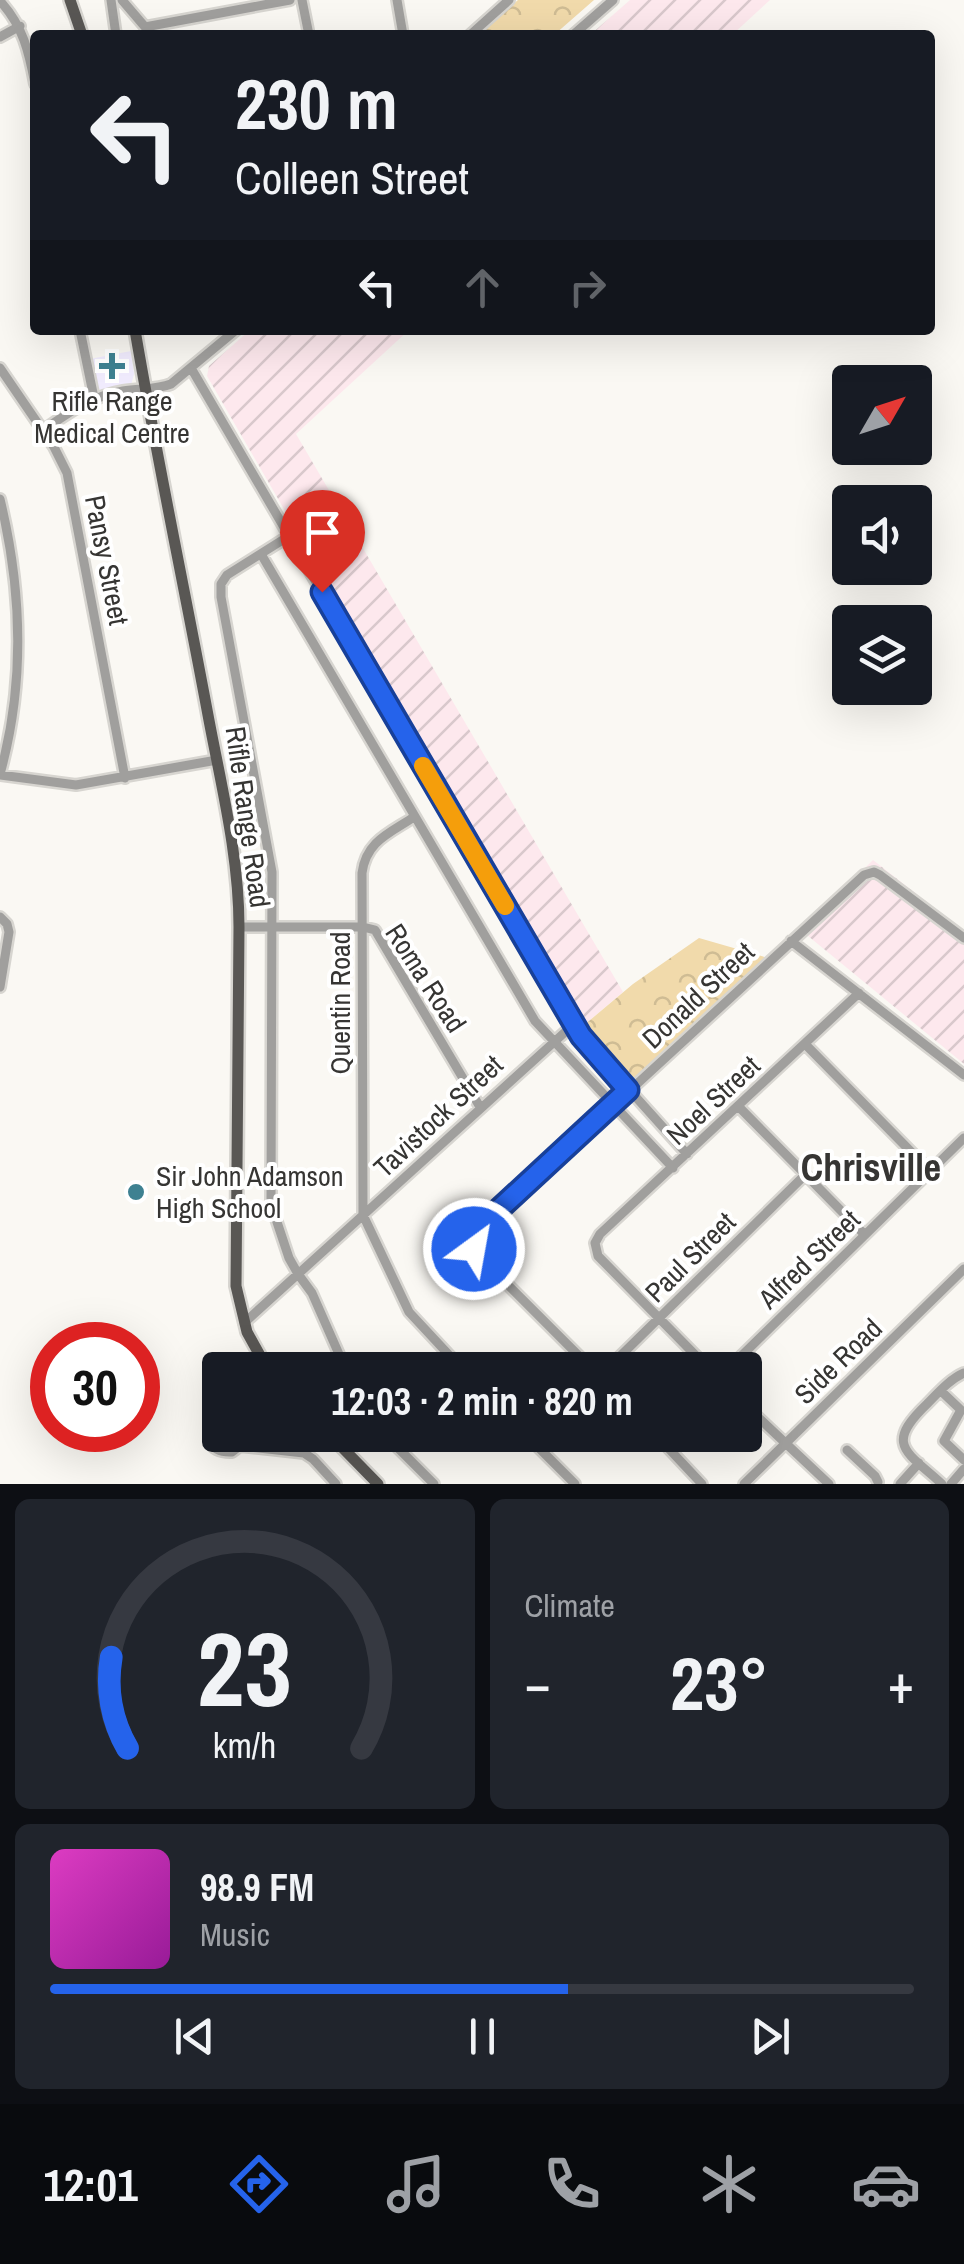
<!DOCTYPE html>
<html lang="en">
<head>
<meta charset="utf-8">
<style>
	body { margin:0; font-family:"Archivo Narrow",sans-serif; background:#20242c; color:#f1f3f6; height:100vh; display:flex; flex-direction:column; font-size:38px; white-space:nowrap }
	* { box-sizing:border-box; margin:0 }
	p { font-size:32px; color:#9ea1a6 }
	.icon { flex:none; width:55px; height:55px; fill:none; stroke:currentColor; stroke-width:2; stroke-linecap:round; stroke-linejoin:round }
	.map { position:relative; height:1484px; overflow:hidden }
	.details { display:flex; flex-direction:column; gap:15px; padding:15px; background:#0d0f14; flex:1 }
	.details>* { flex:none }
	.hud { position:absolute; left:30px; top:30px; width:905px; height:305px; border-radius:10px; box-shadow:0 10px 40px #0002; background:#171b24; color:#f1f3f6; overflow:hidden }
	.needle { width:65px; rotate:51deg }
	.controls { position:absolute; left:832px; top:365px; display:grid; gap:20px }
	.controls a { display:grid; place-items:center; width:100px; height:100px; border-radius:10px; background:#171b24; box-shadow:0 10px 40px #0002; font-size:50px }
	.speed { position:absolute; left:30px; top:1322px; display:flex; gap:20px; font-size:50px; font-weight:700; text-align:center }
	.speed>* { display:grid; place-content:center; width:130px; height:130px; border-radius:50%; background:#171b24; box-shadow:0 10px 40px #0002; line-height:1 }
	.speed .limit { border:15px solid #d22; background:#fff; color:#111 }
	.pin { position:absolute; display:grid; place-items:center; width:85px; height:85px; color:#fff; margin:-102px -42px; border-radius:50% 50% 50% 0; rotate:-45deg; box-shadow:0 0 10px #0007 }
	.pin .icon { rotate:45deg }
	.me { position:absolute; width:110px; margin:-55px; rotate:32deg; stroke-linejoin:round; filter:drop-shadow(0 0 8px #0008) }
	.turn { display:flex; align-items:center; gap:35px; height:210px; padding:0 40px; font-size:45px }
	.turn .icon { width:130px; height:130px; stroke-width:2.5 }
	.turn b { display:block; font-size:70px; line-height:85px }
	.lanes { display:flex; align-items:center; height:95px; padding:0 40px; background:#0003; justify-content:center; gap:50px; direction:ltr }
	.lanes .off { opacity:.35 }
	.big { font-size:75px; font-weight:700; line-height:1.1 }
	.details .widget { flex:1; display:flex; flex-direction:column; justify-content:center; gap:15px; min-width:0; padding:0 35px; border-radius:15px; background:#20242c }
	.details .dial { align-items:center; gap:0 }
	.dial svg { height:260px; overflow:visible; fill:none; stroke:#363941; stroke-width:7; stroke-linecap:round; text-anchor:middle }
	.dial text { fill:#f1f3f6; stroke:none }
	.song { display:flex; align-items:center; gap:30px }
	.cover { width:120px; height:120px; border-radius:15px; background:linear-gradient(135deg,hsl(310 70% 55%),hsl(300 70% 35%)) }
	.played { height:10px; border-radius:5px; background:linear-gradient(90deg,#2563eb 60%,#363941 60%) }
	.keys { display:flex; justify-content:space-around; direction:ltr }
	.heat { display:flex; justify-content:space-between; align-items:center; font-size:55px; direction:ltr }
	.details .tiles { flex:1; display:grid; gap:15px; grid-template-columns:1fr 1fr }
	.widget:last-child { grid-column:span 2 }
	.trip { position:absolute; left:202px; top:1352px; width:560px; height:100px; border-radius:10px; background:#171b24; box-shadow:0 10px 40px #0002; font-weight:700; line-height:100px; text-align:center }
	.dock { display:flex; height:160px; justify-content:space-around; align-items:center; background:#090b0e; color:#9ea1a6 }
	.dock .icon { width:70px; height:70px }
	.dock .selected { color:#2563eb }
	.dock b { font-size:45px; color:#f1f3f6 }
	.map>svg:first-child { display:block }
	.industrial { fill:url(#industrial-furrows) }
	.medical { fill:#f0ebfd }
	.park { fill:url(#park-crowns) }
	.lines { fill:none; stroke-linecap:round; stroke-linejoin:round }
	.minor-casing { stroke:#d7d5d0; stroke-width:14 }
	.major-casing { stroke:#d7d5d0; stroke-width:16 }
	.minor { stroke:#a09f9d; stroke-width:9 }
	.major { stroke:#595754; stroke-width:11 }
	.route-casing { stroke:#184099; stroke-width:25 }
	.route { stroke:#2563eb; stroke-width:18 }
	.slow { stroke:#f59e0b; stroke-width:18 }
	.poi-dot { fill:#3e8191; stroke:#fff; stroke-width:4 }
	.labels { text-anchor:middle; stroke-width:8; stroke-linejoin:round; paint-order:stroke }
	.poi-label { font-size:28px; fill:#363533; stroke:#fff }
	.street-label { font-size:28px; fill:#363533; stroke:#fff }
	.district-label { font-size:38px; font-weight:bold; fill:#363533; stroke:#fff }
</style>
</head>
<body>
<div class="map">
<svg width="964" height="1484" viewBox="0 0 964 1484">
	<defs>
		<pattern id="industrial-furrows" width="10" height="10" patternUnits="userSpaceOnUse" patternTransform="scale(2.5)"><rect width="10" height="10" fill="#fde8ed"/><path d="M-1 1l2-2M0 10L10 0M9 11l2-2" fill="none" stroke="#d9c8cc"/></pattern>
		<pattern id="park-crowns" width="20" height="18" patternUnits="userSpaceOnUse" patternTransform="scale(2.5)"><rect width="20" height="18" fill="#f1daab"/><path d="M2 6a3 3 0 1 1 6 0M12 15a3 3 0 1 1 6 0" fill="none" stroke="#cfbc94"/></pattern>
	</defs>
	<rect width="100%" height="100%" fill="#faf8f3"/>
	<path class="industrial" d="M630,0H770L732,35H590Z
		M250,330H409L296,434L623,992L583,1026L207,376L209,366Z
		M873,860L964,931V1064L802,931Z"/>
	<path class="medical" d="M131,351L134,374L131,385L101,390L96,387L90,359Z"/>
	<path class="park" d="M518,0H594L554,35H478Z
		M699,938L768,958L637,1078C635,1078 632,1080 629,1080C617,1077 591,1037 583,1026L633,984Z"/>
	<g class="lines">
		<g class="minor-casing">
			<path id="minor" d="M111,0L116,35
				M122,0L152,35
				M302,0L309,35
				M397,0L403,35
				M0,1C23,26 29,52 35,84
				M145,27L290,0
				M470,35L509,0
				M573,35L613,0
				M0,37L20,26
				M80,330L94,398
				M0,368L54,447L67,473L125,778
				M191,368L581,1036L687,1154
				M42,431C70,412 89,397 123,391C139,388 157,390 171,384L236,330
				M0,499C22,590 25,684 0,774
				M289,536L227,575L221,584V597L272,872L271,1204L289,1258L298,1274L312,1293L346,1370
				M261,554L535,1021L673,1168
				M0,775L76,785L217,760
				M414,817C390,833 366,841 362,873L363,1215L409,1312L463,1370
				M0,917L7,924L9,932L0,987
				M239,927H363L375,930L480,1107
				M791,941L964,1075
				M805,1044L931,1172
				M739,1107L865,1235
				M244,1323L574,1024
				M593,1370L476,1253L473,1245L476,1232L864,875L874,872L880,875L964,938
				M606,1370L805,1175
				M710,1370L598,1256L595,1243L600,1234L859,993
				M727,1370L964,1138
				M941,1391L961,1410L944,1441L964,1460
				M745,1405L829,1484
				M220,1418C204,1434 206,1453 232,1452L240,1446L304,1453L313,1459L336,1484
				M385,1435L434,1484
				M526,1435L575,1484
				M656,1435L702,1484
				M847,1450L875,1476L878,1482
				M744,1484L964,1269
				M900,1484L919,1463
				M942,1484C906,1451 884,1445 927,1404C938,1393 950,1379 964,1373
				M951,1484L964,1469"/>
		</g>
		<g class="major-casing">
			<path id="major" d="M70,0L82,35
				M135,330C157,459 184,586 208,715C221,785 239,855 239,927L236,1286L247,1332L268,1370
				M330,1435L378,1484"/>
		</g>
		<use href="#minor" class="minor"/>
		<use href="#major" class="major"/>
	</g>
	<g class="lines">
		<g class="route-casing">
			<path id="route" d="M322,592L581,1036L628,1090L482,1225L474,1236V1249"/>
		</g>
		<use href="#route" class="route"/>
		<path class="slow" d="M423,766L505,906"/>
	</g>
	<g class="poi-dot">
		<path d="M107 351h10v10h10v10h-10v10h-10v-10h-10v-10h10z"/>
		<circle cx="136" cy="1192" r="10"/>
	</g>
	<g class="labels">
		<g class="poi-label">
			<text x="112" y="411">Rifle Range<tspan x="112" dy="32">Medical Centre</tspan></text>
			<text x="156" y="1186" text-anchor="start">Sir John Adamson<tspan x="156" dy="32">High School</tspan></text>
		</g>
		<g class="street-label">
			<text transform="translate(107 560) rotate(79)" y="10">Pansy Street</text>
			<text transform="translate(248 817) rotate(82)" y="10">Rifle Range Road</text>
			<text transform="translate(426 978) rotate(57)" y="10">Roma Road</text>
			<text transform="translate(698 995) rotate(-43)" y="10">Donald Street</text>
			<text transform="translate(340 1003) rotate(-90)" y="10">Quentin Road</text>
			<text transform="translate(713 1100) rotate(-43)" y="10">Noel Street</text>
			<text transform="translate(438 1116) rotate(-43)" y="10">Tavistock Street</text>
			<text transform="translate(690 1257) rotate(-45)" y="10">Paul Street</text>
			<text transform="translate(809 1259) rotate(-44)" y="10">Alfred Street</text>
			<text transform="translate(838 1361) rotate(-44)" y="10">Side Road</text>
		</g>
		<g class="district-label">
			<text x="871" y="1181">Chrisville</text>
		</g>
	</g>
</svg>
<div class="controls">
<a><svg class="needle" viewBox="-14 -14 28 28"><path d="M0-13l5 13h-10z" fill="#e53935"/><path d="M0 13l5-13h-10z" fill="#9ea1a6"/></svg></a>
<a><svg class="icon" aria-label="sound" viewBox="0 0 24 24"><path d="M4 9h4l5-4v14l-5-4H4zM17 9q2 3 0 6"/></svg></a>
<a><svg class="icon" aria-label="layers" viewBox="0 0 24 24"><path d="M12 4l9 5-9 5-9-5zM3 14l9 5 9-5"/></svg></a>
</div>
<div class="speed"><div class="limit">30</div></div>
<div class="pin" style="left:322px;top:592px;background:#d93025"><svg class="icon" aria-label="arrive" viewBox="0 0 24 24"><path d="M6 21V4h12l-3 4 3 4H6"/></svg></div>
<svg class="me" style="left:474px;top:1249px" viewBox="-20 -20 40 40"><circle r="17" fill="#2563eb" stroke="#fff" stroke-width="3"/><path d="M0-11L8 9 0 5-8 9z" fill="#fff"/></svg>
<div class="trip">12:03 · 2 min · 820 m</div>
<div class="hud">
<div class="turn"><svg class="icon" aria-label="left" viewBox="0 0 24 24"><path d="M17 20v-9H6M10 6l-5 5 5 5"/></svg><div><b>230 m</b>Colleen Street</div></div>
<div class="lanes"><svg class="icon" aria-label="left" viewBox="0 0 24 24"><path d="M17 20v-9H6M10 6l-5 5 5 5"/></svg><svg class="icon off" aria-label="ahead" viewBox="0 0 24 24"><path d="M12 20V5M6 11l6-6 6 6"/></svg><svg class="icon off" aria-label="right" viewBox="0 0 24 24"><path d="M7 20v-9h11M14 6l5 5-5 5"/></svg></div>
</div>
</div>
<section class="details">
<div class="tiles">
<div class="widget dial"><svg viewBox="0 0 100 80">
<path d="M14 69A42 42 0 1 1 86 69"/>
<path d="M14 69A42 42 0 0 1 9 41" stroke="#2563eb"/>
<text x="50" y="56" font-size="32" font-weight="700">23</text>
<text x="50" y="72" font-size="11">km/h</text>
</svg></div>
<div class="widget"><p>Climate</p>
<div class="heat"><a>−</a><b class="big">23°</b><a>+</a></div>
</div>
<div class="widget">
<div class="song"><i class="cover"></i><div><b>98.9 FM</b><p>Music</p></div></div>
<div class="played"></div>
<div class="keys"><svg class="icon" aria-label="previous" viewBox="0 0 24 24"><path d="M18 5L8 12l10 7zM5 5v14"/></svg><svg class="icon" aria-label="pause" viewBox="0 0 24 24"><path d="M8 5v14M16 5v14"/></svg><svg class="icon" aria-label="next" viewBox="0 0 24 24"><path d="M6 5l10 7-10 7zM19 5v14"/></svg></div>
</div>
</div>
</section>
<nav class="dock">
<b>12:01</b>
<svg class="icon selected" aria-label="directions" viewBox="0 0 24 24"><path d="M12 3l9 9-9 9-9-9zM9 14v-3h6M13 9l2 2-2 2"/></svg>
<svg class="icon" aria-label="music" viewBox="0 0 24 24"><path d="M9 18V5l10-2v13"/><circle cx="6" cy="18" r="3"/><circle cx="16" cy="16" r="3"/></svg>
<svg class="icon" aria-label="phone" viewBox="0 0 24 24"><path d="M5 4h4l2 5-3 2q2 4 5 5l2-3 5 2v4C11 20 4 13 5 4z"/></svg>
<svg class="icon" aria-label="climate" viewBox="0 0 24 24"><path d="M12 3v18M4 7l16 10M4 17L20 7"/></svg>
<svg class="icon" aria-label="car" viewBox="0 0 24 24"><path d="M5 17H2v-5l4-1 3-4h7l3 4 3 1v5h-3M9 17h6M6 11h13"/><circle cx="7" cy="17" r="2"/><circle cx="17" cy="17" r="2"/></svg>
</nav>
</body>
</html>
